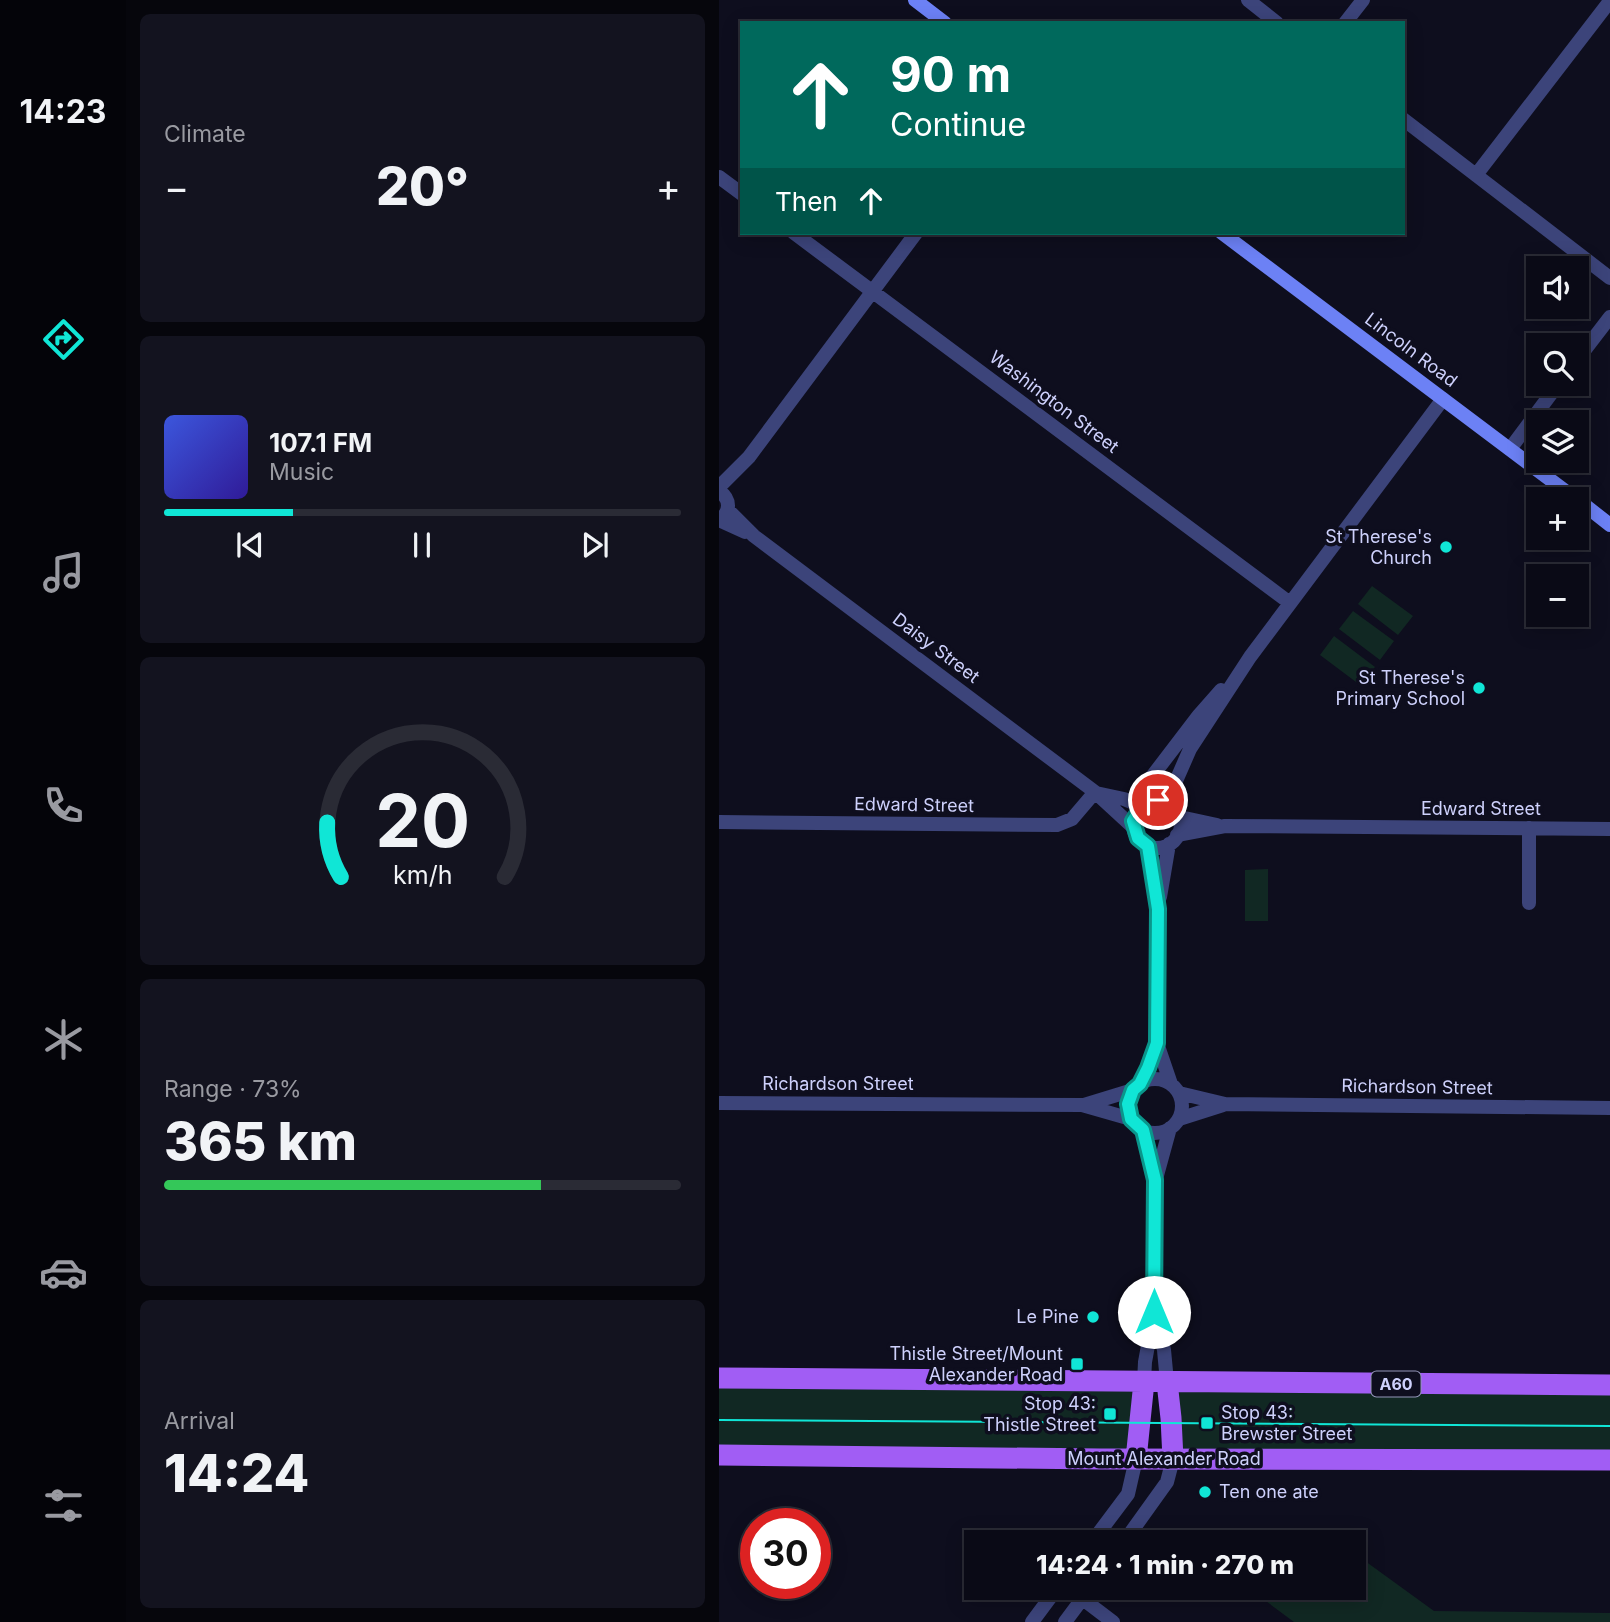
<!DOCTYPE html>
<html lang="en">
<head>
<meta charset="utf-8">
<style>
	body { margin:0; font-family:Inter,sans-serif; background:#13131f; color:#f1f3f6; height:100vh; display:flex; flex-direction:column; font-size:26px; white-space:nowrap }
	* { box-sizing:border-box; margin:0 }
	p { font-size:23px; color:#999aa1 }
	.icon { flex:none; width:38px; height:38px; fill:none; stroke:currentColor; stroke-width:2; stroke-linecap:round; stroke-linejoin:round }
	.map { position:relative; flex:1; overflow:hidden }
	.side { display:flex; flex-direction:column; gap:14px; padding:14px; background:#06060c; width:593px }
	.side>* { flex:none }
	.guide { position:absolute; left:21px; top:21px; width:665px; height:214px; border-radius:0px; box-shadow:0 4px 18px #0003,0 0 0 2px #2a2b35; background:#00695c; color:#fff; overflow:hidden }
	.buttons { position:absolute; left:807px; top:256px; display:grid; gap:14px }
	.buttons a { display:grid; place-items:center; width:63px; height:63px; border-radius:0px; background:#0a0a16; box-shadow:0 4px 18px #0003,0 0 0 2px #2a2b35; font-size:35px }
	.speed { position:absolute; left:21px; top:1508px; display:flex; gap:14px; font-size:35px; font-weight:700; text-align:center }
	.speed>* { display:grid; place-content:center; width:91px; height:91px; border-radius:50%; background:#0a0a16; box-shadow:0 4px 18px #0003,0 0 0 2px #2a2b35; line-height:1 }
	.speed .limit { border:10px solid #d22; background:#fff; color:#111 }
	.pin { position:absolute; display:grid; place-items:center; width:60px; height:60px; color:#fff; margin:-30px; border:4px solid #fff; border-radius:50%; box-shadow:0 2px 7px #0007 }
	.me { position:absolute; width:77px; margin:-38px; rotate:0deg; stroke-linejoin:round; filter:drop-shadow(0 0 5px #0008) }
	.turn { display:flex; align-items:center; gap:24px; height:147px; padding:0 35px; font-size:32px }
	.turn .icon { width:91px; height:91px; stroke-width:2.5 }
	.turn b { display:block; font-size:49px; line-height:60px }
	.then { display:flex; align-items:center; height:66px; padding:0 35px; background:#0003; gap:14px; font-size:26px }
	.big { font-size:52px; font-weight:800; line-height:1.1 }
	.side .card { flex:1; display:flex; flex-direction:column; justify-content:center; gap:10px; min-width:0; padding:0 24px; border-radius:10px; background:#13131f }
	.side .dial { align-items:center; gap:0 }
	.dial svg { height:182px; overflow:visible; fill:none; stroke:#2a2b35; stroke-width:7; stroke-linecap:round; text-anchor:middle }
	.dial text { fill:#f1f3f6; stroke:none }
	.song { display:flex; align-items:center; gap:21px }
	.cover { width:84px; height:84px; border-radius:10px; background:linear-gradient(135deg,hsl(230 70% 55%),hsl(250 70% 35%)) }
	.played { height:7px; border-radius:4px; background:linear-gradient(90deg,#10e6d6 25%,#2a2b35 25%) }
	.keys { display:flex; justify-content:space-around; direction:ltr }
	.heat { display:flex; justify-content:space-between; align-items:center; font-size:38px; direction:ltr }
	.charge { height:10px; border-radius:5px; background:linear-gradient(90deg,#34c759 73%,#2a2b35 0) }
	.trip { position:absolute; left:245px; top:1530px; width:402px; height:70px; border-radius:0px; background:#0a0a16; box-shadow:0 4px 18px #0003,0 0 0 2px #2a2b35; font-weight:800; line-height:70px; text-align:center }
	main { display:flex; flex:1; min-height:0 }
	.tabs { display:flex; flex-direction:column; width:126px; justify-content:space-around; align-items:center; background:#040409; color:#999aa1 }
	.tabs .icon { width:49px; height:49px }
	.tabs .on { color:#10e6d6 }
	.tabs b { font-size:32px; color:#f1f3f6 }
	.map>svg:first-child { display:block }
	.green { fill:#112823 }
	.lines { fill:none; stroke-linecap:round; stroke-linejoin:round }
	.street { stroke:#3c447a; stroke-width:14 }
	.secondary { stroke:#6c81f5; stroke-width:14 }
	.primary { stroke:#a15df4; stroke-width:21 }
	.tram { stroke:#10e6d6; stroke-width:2 }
	.route-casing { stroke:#0a968b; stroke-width:18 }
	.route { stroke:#10e6d6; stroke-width:12 }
	.poi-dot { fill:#10e6d6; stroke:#0e0e1e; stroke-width:2.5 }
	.labels { text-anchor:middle; stroke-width:7; stroke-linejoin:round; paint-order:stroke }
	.shield { fill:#0e0e1e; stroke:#9496b9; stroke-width:2 }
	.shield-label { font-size:16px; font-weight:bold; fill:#ced1fc }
	.street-label { font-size:18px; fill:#ced1fc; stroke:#0e0e1e }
	.poi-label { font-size:18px; fill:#ced1fc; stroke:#0e0e1e; text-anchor:end }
</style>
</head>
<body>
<main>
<nav class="tabs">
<b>14:23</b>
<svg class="icon on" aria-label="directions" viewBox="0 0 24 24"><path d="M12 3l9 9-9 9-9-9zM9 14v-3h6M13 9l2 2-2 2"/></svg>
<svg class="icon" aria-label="music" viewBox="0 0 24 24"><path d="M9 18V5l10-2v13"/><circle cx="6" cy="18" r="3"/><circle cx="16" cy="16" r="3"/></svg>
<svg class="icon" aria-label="phone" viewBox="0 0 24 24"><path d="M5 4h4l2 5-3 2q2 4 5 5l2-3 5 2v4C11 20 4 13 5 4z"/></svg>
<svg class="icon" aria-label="climate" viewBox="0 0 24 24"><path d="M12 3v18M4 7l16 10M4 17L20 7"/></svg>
<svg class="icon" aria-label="car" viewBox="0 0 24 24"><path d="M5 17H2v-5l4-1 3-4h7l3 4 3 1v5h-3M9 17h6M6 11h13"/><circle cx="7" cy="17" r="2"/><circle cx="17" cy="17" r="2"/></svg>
<svg class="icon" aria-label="filters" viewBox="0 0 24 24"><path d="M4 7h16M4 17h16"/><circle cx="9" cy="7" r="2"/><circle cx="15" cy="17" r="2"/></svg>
</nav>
<section class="side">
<div class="card"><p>Climate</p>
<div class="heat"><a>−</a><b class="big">20°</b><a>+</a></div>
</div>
<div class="card">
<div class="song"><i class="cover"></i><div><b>107.1 FM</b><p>Music</p></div></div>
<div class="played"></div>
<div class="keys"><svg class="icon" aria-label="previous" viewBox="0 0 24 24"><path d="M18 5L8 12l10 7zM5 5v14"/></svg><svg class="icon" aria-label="pause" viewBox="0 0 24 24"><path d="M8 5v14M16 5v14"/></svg><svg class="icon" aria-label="next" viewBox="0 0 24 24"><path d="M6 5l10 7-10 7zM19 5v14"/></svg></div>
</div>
<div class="card dial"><svg viewBox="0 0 100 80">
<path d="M14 69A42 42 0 1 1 86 69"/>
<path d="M14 69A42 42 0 0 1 8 45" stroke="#10e6d6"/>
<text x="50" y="56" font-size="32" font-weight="700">20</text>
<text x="50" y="72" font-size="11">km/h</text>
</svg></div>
<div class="card"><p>Range · 73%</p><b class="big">365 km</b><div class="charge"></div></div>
<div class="card"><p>Arrival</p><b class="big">14:24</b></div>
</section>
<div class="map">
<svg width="891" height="1622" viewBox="0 0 891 1622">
	<rect width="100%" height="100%" fill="#0e0e1e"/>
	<path class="green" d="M653,586L694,616L679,635L639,604Z
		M634,611L675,641L661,660L620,629Z
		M615,636L656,667L641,685L601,655Z
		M549,869V921H526V870Z
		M0,1387L414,1390L409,1449L0,1448Z
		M457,1389L891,1393V1450L462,1449Z
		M635,1553L715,1611L891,1613V1622H575L528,1587H635Z"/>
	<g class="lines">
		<path class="street" d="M529,0L558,23
			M626,23L644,0
			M684,119L891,278
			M757,175L891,1
			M0,177L23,194
			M75,233L571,603
			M858,360L891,317
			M791,449L840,383
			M0,487L30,457L197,233
			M0,491C12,499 12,512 0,520L26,532
			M9,510L35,536L376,792L414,827
			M377,793L405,799L422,806
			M414 824a24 24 0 1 1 48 0a24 24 0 1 1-48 0Z
			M424,805L425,787L480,715L502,690
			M458,811L455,793L457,781L471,749L531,657L724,399
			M461,817L498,825
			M0,822L338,825L353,819L376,792
			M458,835L506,826L891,829
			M441,897L450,844
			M810,903V828
			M438,1043L452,1084
			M409 1106a27 27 0 1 1 54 0a27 27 0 1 1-54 0Z
			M421,1084L438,1043L439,909L429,846
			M460,1093L506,1104L891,1108
			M0,1103L363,1105L412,1119
			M365,1105L414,1090
			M460,1119L504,1105
			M424,1130L436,1180L435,1313L426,1362L425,1382
			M437,1179L451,1128
			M437,1317L445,1350L448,1382
			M373,1542L409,1494L417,1459
			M405,1542L448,1482L454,1459
			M348,1587L394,1622
			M313,1622L339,1587
			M346,1622L372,1587"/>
		<path class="secondary" d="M196,0L226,23
			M503,233L857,499
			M858,499L891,525"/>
		<path class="primary" d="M0,1378L891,1385
			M448,1382L452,1418L454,1459
			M0,1455L382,1459L891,1460
			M417,1459L425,1382"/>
		<path class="tram" d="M0,1420L891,1426"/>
	</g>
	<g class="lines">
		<g class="route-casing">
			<path id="route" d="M435,1312L436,1180L424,1130L412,1119L409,1104L414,1090L421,1084L429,1068L438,1043L439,909L429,846L419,838L414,821L424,805L439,800"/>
		</g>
		<use href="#route" class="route"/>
	</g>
	<g class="poi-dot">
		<circle cx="727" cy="547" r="7"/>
		<circle cx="760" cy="688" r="7"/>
		<circle cx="374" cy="1317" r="7"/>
		<rect x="351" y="1357" width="14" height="14" rx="3.5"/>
		<rect x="384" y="1407" width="14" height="14" rx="3.5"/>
		<rect x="481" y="1416" width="14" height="14" rx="3.5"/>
		<circle cx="486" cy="1492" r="7"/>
	</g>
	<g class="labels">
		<rect class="shield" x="652.5" y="1371.5" width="49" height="25" rx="5"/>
		<g class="shield-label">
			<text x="677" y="1390">A60</text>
		</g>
		<g class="street-label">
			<text transform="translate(692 350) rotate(37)" y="6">Lincoln Road</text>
			<text transform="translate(335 402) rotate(37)" y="6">Washington Street</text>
			<text transform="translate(217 648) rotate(37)" y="6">Daisy Street</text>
			<text transform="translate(195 805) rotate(1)" y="6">Edward Street</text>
			<text x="762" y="815">Edward Street</text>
			<text x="119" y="1090">Richardson Street</text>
			<text transform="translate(698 1087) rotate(1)" y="6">Richardson Street</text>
			<text x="445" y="1465">Mount Alexander Road</text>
		</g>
		<g class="poi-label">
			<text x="713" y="543">St Therese's<tspan x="713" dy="21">Church</tspan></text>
			<text x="746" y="684">St Therese's<tspan x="746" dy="21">Primary School</tspan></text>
			<text x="360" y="1323">Le Pine</text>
			<text x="344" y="1360">Thistle Street/Mount<tspan x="344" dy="21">Alexander Road</tspan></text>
			<text x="377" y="1410">Stop 43:<tspan x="377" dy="21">Thistle Street</tspan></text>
			<text x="502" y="1419" text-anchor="start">Stop 43:<tspan x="502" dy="21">Brewster Street</tspan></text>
			<text x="500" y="1498" text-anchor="start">Ten one ate</text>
		</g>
	</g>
</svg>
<div class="buttons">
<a><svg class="icon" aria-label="sound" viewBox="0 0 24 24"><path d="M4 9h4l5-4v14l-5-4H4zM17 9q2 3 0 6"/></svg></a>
<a><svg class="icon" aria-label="search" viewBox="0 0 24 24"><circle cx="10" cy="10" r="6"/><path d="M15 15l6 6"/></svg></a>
<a><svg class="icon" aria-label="layers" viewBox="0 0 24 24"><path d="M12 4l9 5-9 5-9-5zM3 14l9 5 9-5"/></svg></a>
<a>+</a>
<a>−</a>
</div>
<div class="speed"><div class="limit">30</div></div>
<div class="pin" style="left:439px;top:800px;background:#d93025"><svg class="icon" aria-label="arrive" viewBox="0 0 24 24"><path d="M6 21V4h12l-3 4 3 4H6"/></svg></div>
<svg class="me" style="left:435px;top:1312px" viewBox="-20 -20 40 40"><circle r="19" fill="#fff"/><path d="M0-13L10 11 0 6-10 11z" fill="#10e6d6"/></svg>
<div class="trip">14:24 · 1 min · 270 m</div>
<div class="guide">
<div class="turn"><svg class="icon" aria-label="ahead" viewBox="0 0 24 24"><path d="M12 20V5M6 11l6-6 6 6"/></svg><div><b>90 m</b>Continue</div></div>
<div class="then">Then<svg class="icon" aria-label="ahead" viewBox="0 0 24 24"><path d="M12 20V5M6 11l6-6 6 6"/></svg></div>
</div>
</div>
</main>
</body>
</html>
